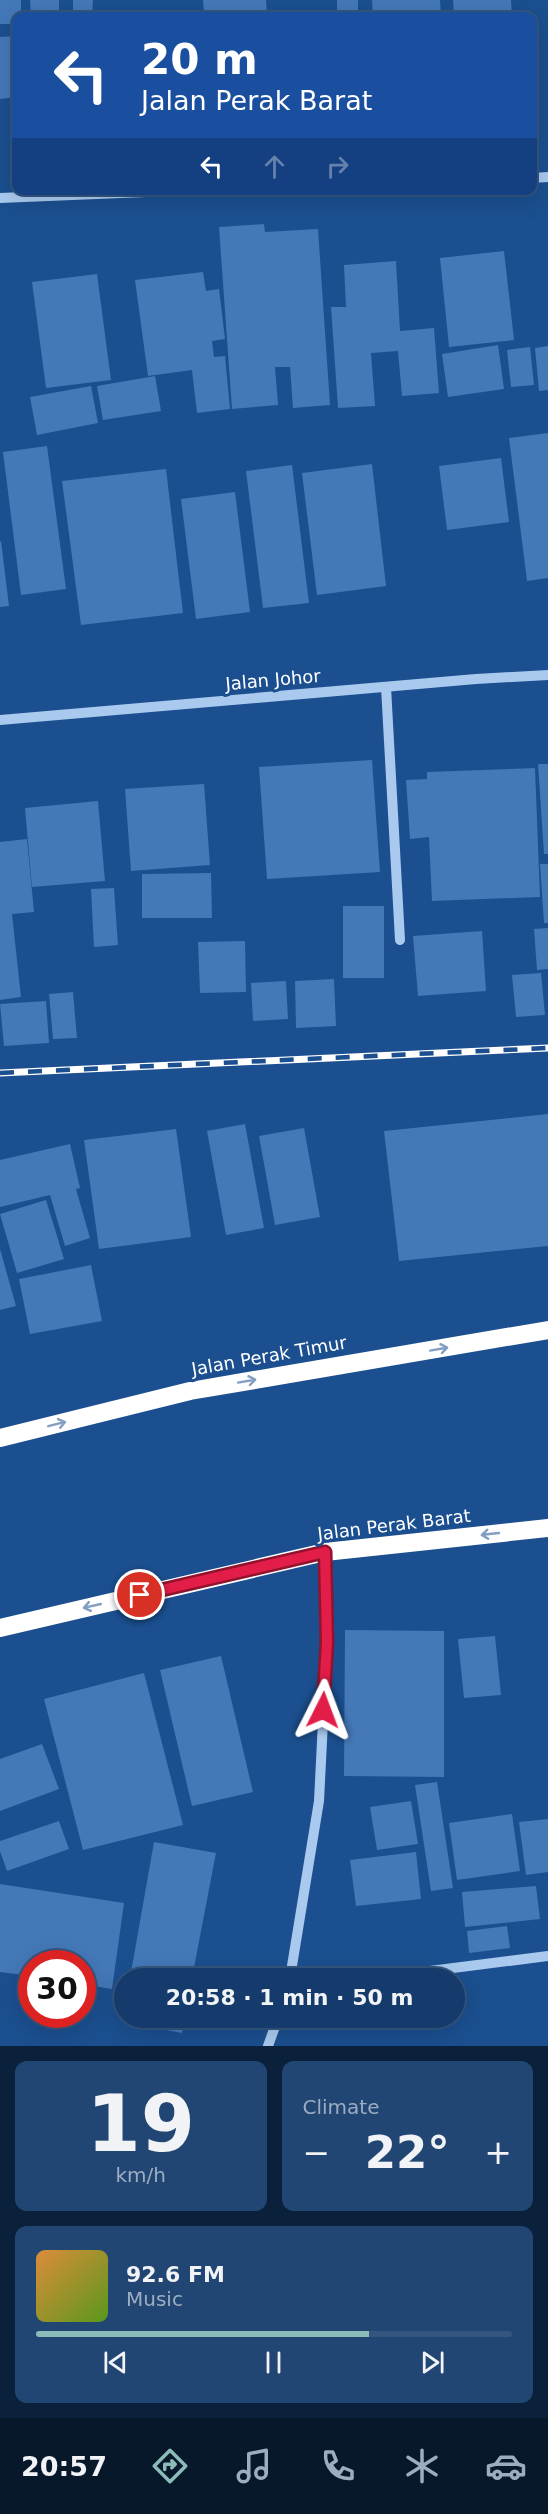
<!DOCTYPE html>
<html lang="en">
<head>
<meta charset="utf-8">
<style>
	body { margin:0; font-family:"DejaVu Sans",sans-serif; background:#214673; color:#f1f3f6; height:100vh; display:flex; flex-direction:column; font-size:22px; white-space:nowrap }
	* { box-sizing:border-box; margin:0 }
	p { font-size:20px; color:#9dadc1 }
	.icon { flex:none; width:33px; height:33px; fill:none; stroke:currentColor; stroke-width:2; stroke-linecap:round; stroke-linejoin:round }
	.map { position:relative; height:2046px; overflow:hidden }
	.drawer { display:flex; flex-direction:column; gap:15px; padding:15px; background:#0b203b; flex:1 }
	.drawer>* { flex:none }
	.guide { position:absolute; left:12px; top:12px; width:525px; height:183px; border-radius:12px; box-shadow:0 6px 24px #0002,0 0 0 2px #33557e; background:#1a4fa0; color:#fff; overflow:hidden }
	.speed { position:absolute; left:18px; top:1950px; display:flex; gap:12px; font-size:30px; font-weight:700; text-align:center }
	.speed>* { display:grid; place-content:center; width:78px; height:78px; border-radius:50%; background:#143b6b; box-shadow:0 6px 24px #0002,0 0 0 2px #33557e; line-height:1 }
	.speed .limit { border:9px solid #d22; background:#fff; color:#111 }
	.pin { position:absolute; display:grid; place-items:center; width:51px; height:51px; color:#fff; margin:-26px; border:3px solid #fff; border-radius:50%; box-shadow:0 2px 6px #0007 }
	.me { position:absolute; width:66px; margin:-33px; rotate:3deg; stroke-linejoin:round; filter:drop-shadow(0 0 4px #0008) }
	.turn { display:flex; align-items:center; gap:21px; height:126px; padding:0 30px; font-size:27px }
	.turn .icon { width:78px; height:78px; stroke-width:2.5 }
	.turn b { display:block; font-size:42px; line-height:51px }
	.lanes { display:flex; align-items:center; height:57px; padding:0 30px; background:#0003; justify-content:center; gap:30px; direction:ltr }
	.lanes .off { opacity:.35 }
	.big { font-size:45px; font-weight:600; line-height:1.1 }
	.drawer .widget { flex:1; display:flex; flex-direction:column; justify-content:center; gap:9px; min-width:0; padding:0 21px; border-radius:12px; background:#214673 }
	.drawer .dial { align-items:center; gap:0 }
	.dial b { font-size:78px; line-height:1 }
	.song { display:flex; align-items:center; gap:18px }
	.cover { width:72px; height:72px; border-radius:9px; background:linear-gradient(135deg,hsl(30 70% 55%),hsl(90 70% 35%)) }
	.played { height:6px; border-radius:3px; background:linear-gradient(90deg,#8bbbb9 70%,#33557e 70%) }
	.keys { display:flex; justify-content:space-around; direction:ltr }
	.heat { display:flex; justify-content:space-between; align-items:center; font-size:33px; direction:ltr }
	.drawer .tiles { flex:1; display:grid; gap:15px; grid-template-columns:1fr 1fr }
	.widget:last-child { grid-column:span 2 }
	.trip { position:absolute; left:114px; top:1968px; width:351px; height:60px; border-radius:30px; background:#143b6b; box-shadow:0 6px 24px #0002,0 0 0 2px #33557e; font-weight:600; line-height:60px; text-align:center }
	.tab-bar { display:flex; height:96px; justify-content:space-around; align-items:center; background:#08182b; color:#9dadc1 }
	.tab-bar .icon { width:42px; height:42px }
	.tab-bar .current { color:#8bbbb9 }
	.tab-bar b { font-size:27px; color:#f1f3f6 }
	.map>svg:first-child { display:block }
	.building { fill:#4478b7 }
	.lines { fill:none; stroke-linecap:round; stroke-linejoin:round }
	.minor { stroke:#a9c9ee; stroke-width:10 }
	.highway { stroke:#fff; stroke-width:18 }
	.rail-casing { stroke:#fff; stroke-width:7 }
	.rail { stroke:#1b4f8f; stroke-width:4.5; stroke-dasharray:14; stroke-linecap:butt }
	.oneway { stroke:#829ec1 }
	.route-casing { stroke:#92132f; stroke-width:15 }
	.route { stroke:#e11d48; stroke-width:10 }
	.labels { text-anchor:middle; stroke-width:6; stroke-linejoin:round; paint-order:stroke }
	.street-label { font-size:18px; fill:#fff; stroke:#1b4f8f }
</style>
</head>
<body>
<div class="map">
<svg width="548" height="2046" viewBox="0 0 548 2046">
	<rect width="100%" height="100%" fill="#1b4f8f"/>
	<path class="building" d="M0,0H21V16H16V24H0Z
		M30,0H59V16H31Z
		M73,0H93L92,16H73Z
		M203,0H266L267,16H176V13L204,12Z
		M337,0H358V16H337Z
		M372,0H440L441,16H373Z
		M453,0H511L512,16H454Z
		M107,12H128V16H107Z
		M16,36V97L0,99V37Z
		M264,224L265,232L318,229L330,405L293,408L290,367H275L278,405L232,409L219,227Z
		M504,251L514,340L449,347L440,258Z
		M396,261L400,331L434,328L439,393L402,396L398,351L371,353L375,406L338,408L331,307H346L344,265Z
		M203,272L206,291L219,289L225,339L212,341L214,357L225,356L230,409L197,413L192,370L148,376L135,280Z
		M97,274L111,380L46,388L32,282Z
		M498,345L504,389L448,397L442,354Z
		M548,346V390L539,391L535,348Z
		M530,347L534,385L511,387L507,350Z
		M155,376L161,411L103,420L97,386Z
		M91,386L98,423L37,435L30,397Z
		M548,433V578L527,581L509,438Z
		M47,446L66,589L21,595L3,452Z
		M501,458L509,522L447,530L439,466Z
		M372,464L386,586L317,595L302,473Z
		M292,465L309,603L263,608L246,471Z
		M166,469L183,613L81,625L62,481Z
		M235,492L250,612L196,619L181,499Z
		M1,541L9,606L0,607V542Z
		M372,760L380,872L267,879L259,767Z
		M538,764H548V854H544Z
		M535,768L540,897L432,901L429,837L410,839L406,780L427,779V772Z
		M204,784L210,865L131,871L125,789Z
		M98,801L105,881L32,887L25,808Z
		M27,839L34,912L12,914L21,997L0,1000V842Z
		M540,864H548V923H544Z
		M211,873L212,918H142V874Z
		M114,888L118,945L94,947L91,889Z
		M343,906H384V978H343Z
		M548,928V969L537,970L534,929Z
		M482,931L486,991L418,996L413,936Z
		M245,941L246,992L200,993L198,942Z
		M541,973L545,1015L516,1017L512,975Z
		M334,979L336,1026L296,1028L295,981Z
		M286,981L288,1019L253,1021L251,983Z
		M73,992L77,1038L53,1039L49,994Z
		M46,1001L49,1043L4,1046L0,1004Z
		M548,1114V1246L399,1261L384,1131Z
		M245,1124L264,1228L226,1235L207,1131Z
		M304,1128L320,1217L275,1225L259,1136Z
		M176,1129L191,1237L99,1249L84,1140Z
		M70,1144L80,1188L76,1189L90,1238L65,1246L50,1195L0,1207V1160Z
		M46,1200L64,1259L17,1273L0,1214Z
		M0,1249L16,1306L0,1310Z
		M91,1265L102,1321L30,1334L19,1279Z
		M345,1630L444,1631V1777L344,1776Z
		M495,1636L501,1695L464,1698L458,1639Z
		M221,1656L253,1792L192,1806L160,1670Z
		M144,1673L183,1825L83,1850L44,1699Z
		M42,1744L59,1789L0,1811V1759Z
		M437,1782L453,1888L431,1891L415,1785Z
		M411,1801L418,1844L377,1850L370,1807Z
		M512,1814L520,1871L457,1880L449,1823Z
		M548,1819V1872L526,1875L519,1822Z
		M59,1821L69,1849L7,1871L0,1851V1841Z
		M154,1842L216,1853L192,1978H130Z
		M416,1852L421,1899L356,1906L350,1860Z
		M0,1884L124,1903L112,1989L82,1984V1964H32V1976L0,1972Z
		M536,1886L540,1919L465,1927L462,1892Z
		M507,1926L510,1948L469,1953L467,1931Z
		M123,2013L124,2018H185L182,2033L122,2021Z"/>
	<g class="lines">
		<path class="minor" d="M532,178L548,177
			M0,198L194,190
			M386,687L400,940
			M0,720L476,679L548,675
			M290,1978L319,1801L327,1642L325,1552
			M375,1978L548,1956
			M268,2046L278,2018"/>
		<path class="highway" d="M0,1438L190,1391L548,1330
			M0,1628L325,1552L548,1528"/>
		<g class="rail-casing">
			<path id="rail" d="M0,1073L548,1048"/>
		</g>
		<use href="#rail" class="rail"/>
	</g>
	<defs><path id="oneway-shaft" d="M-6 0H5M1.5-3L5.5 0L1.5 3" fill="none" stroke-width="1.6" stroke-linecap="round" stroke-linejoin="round" transform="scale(1.5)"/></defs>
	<g class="oneway">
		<use href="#oneway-shaft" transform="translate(439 1349) rotate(-10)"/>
		<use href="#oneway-shaft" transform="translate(247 1381) rotate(-10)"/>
		<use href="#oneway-shaft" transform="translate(57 1424) rotate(-14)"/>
		<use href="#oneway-shaft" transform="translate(490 1534) rotate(174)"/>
		<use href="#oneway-shaft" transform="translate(92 1606) rotate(167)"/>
	</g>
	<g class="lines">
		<g class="route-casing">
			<path id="route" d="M140,1595L325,1552L327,1642L323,1710"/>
		</g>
		<use href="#route" class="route"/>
	</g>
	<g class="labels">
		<g class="street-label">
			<text transform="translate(273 680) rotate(-5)" y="6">Jalan Johor</text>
			<text transform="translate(269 1356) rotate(-10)" y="6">Jalan Perak Timur</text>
			<text transform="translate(394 1525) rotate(-7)" y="6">Jalan Perak Barat</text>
		</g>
	</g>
</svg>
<div class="speed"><div class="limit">30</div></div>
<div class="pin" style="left:140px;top:1595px;background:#d93025"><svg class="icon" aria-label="arrive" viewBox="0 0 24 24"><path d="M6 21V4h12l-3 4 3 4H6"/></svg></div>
<svg class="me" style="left:323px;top:1710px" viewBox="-20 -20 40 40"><path d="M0-17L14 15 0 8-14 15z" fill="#e11d48" stroke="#fff" stroke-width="4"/></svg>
<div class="trip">20:58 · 1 min · 50 m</div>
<div class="guide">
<div class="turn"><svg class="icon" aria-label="left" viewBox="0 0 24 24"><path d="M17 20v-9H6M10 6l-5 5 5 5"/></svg><div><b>20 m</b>Jalan Perak Barat</div></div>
<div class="lanes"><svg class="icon" aria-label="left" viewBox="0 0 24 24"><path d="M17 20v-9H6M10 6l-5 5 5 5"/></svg><svg class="icon off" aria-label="ahead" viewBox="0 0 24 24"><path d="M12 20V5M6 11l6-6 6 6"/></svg><svg class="icon off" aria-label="right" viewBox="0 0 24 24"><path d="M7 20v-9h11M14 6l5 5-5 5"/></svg></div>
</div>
</div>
<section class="drawer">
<div class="tiles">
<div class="widget dial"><b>19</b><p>km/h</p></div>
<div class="widget"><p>Climate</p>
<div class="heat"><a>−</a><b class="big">22°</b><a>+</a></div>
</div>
<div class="widget">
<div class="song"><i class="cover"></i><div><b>92.6 FM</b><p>Music</p></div></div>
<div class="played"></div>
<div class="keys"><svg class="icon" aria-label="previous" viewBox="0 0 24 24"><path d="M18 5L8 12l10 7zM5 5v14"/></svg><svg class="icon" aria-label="pause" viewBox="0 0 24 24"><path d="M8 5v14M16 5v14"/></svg><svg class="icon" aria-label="next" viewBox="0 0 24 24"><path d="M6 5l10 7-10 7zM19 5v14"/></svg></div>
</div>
</div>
</section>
<nav class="tab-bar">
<b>20:57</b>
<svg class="icon current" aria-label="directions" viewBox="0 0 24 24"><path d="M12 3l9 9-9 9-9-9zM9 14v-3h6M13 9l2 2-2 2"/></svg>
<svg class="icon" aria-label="music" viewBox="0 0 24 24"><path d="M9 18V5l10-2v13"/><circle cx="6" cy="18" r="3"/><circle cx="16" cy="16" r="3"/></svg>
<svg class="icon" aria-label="phone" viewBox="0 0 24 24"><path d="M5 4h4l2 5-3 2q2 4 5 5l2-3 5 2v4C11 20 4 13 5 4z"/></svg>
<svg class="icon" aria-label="climate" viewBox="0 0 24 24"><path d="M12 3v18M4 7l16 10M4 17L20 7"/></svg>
<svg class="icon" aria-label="car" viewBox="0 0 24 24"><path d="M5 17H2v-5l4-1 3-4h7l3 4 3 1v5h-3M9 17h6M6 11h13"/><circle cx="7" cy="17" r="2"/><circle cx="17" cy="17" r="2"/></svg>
</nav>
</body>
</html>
